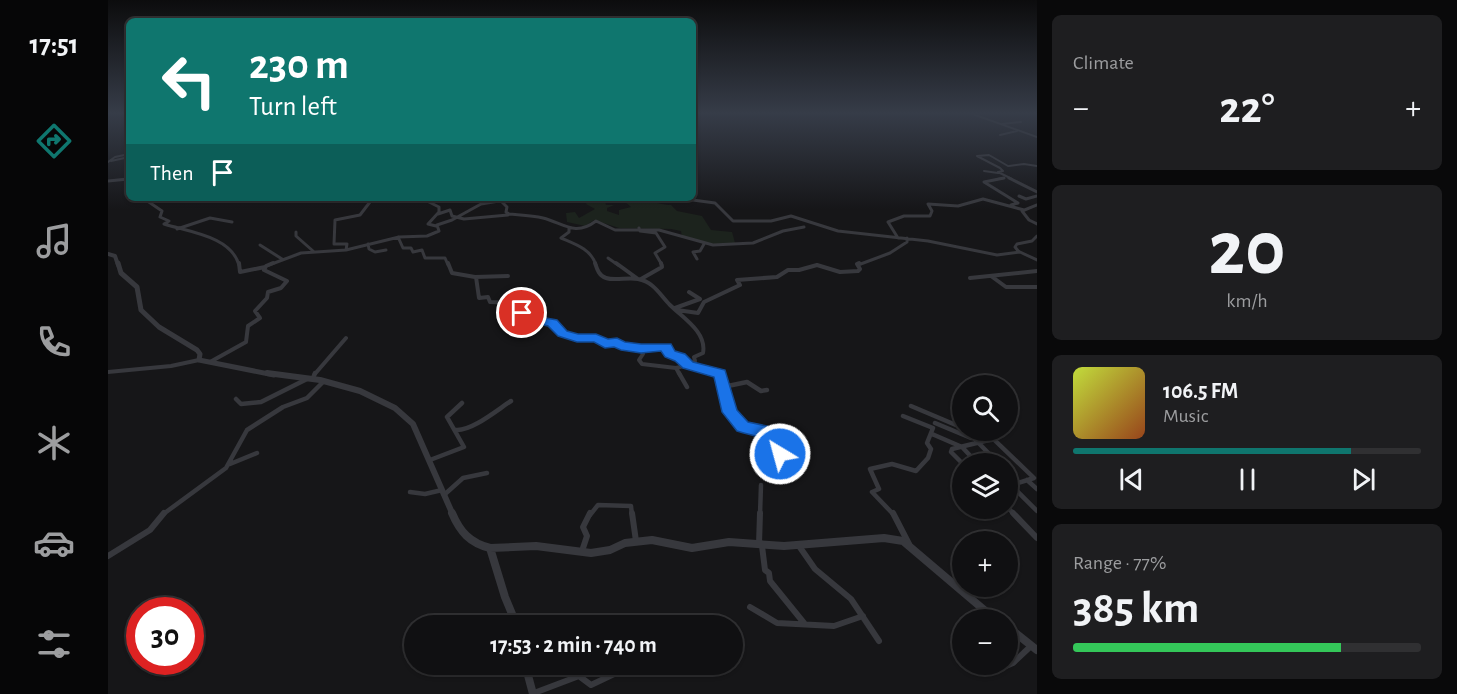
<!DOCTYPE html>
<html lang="en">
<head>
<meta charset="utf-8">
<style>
	body { margin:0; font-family:"Alegreya Sans",sans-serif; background:#1e1e20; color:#f1f3f6; height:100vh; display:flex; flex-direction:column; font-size:22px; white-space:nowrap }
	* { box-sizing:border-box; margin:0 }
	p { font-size:20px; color:#9c9d9f }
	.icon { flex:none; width:33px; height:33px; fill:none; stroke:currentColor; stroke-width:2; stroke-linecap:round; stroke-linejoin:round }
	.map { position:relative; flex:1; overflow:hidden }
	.panel { display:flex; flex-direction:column; gap:15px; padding:15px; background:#09090a; width:420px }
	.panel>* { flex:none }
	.hud { position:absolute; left:18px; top:18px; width:570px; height:183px; border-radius:9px; box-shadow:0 2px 4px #0004,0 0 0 2px #303032; background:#0f766e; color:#fff; overflow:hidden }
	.tools { position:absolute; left:844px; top:375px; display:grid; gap:12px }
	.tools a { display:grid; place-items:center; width:66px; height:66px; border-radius:50%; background:#101012; box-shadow:0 2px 4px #0004,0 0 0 2px #303032; font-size:30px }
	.speed { position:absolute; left:18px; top:597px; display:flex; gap:12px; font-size:30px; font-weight:700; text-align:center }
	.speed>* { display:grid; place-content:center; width:78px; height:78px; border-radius:50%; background:#101012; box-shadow:0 2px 4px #0004,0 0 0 2px #303032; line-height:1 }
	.speed .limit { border:9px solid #d22; background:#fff; color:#111 }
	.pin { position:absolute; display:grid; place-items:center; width:51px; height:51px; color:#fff; margin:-26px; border:3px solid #fff; border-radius:50%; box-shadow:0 2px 6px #0007 }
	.me { position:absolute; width:66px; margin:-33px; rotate:323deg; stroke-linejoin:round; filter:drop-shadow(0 0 4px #0008) }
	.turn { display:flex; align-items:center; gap:21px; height:126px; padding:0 24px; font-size:27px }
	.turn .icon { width:78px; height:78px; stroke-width:2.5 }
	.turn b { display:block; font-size:42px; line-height:51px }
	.then { display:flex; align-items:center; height:57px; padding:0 24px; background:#0003; gap:12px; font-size:22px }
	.big { font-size:45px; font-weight:700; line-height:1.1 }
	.panel .tile { flex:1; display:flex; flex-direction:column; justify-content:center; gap:9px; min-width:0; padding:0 21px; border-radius:9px; background:#1e1e20 }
	.panel .dial { align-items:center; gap:0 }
	.dial b { font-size:78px; line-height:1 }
	.song { display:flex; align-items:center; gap:18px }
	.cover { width:72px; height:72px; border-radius:9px; background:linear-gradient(135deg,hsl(70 70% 55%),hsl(20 70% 35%)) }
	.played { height:6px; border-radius:3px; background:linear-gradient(90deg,#0f766e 80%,#303032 80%) }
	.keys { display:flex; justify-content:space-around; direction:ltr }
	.heat { display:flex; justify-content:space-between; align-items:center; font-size:33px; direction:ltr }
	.charge { height:9px; border-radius:4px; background:linear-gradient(90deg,#34c759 77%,#303032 0) }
	.trip { position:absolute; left:296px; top:615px; width:339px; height:60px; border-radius:30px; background:#101012; box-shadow:0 2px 4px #0004,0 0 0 2px #303032; font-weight:700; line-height:60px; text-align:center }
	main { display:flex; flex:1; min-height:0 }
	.tabs { display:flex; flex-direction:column; width:108px; justify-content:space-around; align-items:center; background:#060607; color:#9c9d9f }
	.tabs .icon { width:42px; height:42px }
	.tabs .current { color:#0f766e }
	.tabs b { font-size:27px; color:#f1f3f6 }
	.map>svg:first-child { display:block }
	.green { fill:#1c231d }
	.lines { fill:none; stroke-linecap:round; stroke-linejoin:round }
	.minor-far4 { stroke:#37383d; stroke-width:2 }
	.minor-far3 { stroke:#37383d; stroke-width:3 }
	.minor-far2 { stroke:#37383d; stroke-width:4 }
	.minor-far1 { stroke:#37383d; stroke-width:4.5 }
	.minor { stroke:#37383d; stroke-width:6 }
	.tertiary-far3 { stroke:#37383d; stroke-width:4 }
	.tertiary-far2 { stroke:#37383d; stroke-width:5 }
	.tertiary-far1 { stroke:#37383d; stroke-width:6 }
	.tertiary { stroke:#37383d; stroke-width:8 }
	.route { fill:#1a73e8; stroke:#114b97; stroke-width:1.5 }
</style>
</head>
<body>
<main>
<nav class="tabs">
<b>17:51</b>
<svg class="icon current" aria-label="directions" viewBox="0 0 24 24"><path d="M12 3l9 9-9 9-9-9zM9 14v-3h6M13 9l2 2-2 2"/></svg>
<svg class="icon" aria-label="music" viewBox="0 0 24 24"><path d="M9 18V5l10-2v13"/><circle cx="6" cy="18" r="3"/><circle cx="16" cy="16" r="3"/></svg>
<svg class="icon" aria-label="phone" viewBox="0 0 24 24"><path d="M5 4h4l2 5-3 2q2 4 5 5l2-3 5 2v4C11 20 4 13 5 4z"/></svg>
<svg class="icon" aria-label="climate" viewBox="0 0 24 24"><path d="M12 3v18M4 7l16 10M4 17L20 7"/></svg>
<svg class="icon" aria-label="car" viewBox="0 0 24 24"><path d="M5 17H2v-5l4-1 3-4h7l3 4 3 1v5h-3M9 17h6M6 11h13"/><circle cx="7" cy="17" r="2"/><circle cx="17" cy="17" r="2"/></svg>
<svg class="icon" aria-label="filters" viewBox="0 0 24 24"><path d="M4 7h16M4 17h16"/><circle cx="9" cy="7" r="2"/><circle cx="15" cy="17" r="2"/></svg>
</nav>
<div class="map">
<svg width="929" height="694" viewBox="0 0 929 694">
	<rect width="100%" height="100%" fill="#161618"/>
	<path class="green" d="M482,198H496L498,205H506L499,208V211L511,215V210L523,207L516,201C531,194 547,205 563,205L569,211L594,216L603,230L624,232L627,243L606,244L574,237L573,231L563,229L511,228L486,220L477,226L459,222L458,213L467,212L471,218L487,209L478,204Z"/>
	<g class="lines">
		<path class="minor-far4" d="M859,112L929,137
			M894,124L913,122
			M892,135L909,131
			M3,161L21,157
			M0,162L7,157L21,154
			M900,166L881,155L869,156L892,168L895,171L890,172L904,179
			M901,166L916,164L929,166
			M876,171L890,173
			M17,179H20
			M889,179L896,178"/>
		<path class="minor-far3" d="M896,178L876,182L910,203L903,205
			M901,178L929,192
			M0,181L20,179L19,192L21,193
			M911,196L918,199L929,196
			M35,198L54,211L52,217L61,221L56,224C81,232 123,236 131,265
			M570,198L607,203L625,221H663L683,216L730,231L820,241L889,255L912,252L929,260
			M392,200L399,207L398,212L401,214C412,215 424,215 435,218C455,223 467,237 488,221L507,230H551L605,245L645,243L675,231L696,227
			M929,205L914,211L921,220L929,224
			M330,214L342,210L344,216L356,219L400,215
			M328,226L320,224L331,212V207L319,201L330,198
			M461,228V232L453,238C467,244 483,249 488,265
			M531,228L532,231L548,233L557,247L547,253L554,265
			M69,229L102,218L124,222
			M188,232V236L205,251
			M290,237L295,248H303L305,252L314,250L317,258H337L340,265
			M790,238L780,222L796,216H822L824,211L820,204L850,206L875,199L916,210
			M260,244L261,249L267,252L278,250
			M152,245L174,259
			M238,250L239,244H226L227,220L252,215L265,198
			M911,252L907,247L909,244L924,241L929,236
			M500,258L510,265
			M589,259L585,252L592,251L596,244
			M161,265L193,253L238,250L291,237L319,236L331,231L329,225L344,220L373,204L410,198
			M750,265L782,253L799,242V238"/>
		<path class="minor-far2" d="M131,263L132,272L157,267
			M340,263L344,273L367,277L400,276
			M487,263C489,269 491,276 498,278C507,281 520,277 530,279C546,282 552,295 562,305C575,318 599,332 595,353L586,357L587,361L582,365
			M508,263L530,279
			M883,276L898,287H929
			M368,277L371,298L380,297L382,302L411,303L415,318L444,323L455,334L469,338H491L497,344L510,342L526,348L558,347L561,354L572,358L582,366L612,375
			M862,278L929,271
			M533,279L554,267L553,263
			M567,308L592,299L581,292
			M569,310L590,313L596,302L632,285L629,280L669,277L680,270H691L709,265L732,272L750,271L752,269L749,264L751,263
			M533,348L535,354L531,360L534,364L568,368
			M102,362L138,342L140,326L152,318L147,311L159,298L160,292L173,288L179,281L156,270L158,266L165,263
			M0,372L63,366L91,360
			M206,375L238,338
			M572,375L568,368L580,365"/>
		<path class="minor-far1" d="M571,373L579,387
			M608,373L612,374L622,411L635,427L662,436L672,454
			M205,378L207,373
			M615,387L639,382L653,391L659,390
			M128,399L133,404L153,402L199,379
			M803,406L855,428
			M827,423L863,438
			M348,430C364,431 389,410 403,401
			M858,430L891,464
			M876,430L926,478L900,486
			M824,434L854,447L870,464
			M322,460L356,447L339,417L354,403
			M122,464L149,453
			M855,464L843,452L844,449L885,439
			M900,473L910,482
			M919,480L929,489
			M903,485L929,511
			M302,492L317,494L334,490
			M336,495L355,478L379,473
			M900,508L907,515
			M54,515L118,468L139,430L175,407L199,398L216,381
			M482,515L490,505L523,506L524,515
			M652,515L653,485
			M786,515L764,492L771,489L762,469L784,464L808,471L820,458L823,449L819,443L825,428L795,416"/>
		<path class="minor" d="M524,513L528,541
			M785,513L801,544
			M905,513L929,538
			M651,544L652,513
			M654,546L657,570L661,573L662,581L696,623
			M691,546L707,569L743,599L771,641
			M474,551L479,536L475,527L482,513
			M0,556L42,530L56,513
			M642,607L669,623L726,626L755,616
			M891,669L905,663L923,646
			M426,693L471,676L483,685L525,665"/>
		<path class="tertiary-far3" d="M0,254L7,256L10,265"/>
		<path class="tertiary-far2" d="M10,263L13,273L29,287L33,310L51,327L89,350L92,354L91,360L166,375"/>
		<path class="tertiary-far1" d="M159,373L212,380L252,391L287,408L305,424L345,515"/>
		<path class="tertiary" d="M344,513C352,532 362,543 382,548L397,597L409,626
			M382,548L428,546L483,553L502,550L517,543L544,540L584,548L621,542L676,546L776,538L795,541L888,620
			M900,627L929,650
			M417,664L425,694"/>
	</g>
	<linearGradient id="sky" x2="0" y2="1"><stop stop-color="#0c0c0d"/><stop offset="0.54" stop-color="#363c48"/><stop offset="1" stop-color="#363c48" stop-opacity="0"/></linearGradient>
	<rect width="929" height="209" fill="url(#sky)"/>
	<path class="route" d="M414,309L418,310L421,315L449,320L459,331L470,334H488L500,339L509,338L517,342L533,344H563L567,351L577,354L585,362L617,370L629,410L640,422L659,426L670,433L681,454L678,458L672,460L666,458C653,433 655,439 629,431L614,412L606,377L575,368L567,361L557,357L553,351L533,353L513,350L506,347L497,348L486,342H469L450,336L440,326L411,320L408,313Z"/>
</svg>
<div class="tools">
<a><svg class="icon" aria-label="search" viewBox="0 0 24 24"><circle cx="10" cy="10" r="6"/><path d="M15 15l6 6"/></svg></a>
<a><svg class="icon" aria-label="layers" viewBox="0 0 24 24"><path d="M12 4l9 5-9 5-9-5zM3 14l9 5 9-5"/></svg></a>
<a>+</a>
<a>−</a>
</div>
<div class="speed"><div class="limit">30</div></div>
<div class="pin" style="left:414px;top:313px;background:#d93025"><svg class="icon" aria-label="arrive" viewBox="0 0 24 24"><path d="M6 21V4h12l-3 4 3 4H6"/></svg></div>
<svg class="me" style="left:672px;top:454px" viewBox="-20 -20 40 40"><circle r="17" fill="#1a73e8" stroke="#fff" stroke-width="3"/><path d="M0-11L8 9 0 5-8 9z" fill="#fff"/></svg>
<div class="trip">17:53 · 2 min · 740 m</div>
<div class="hud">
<div class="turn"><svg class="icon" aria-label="left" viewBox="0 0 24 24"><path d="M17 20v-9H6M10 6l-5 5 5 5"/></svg><div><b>230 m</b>Turn left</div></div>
<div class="then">Then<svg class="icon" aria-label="arrive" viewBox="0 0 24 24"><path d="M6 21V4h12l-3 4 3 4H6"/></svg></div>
</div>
</div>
<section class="panel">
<div class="tile"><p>Climate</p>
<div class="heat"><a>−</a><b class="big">22°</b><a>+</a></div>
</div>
<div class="tile dial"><b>20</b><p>km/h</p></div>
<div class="tile">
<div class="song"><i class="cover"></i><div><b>106.5 FM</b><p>Music</p></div></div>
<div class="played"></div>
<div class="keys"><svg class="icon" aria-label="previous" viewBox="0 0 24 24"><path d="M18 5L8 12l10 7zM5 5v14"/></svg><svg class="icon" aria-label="pause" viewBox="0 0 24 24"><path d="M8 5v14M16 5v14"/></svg><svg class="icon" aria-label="next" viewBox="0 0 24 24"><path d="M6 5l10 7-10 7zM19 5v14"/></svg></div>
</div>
<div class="tile"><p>Range · 77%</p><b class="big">385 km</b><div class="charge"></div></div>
</section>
</main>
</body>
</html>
